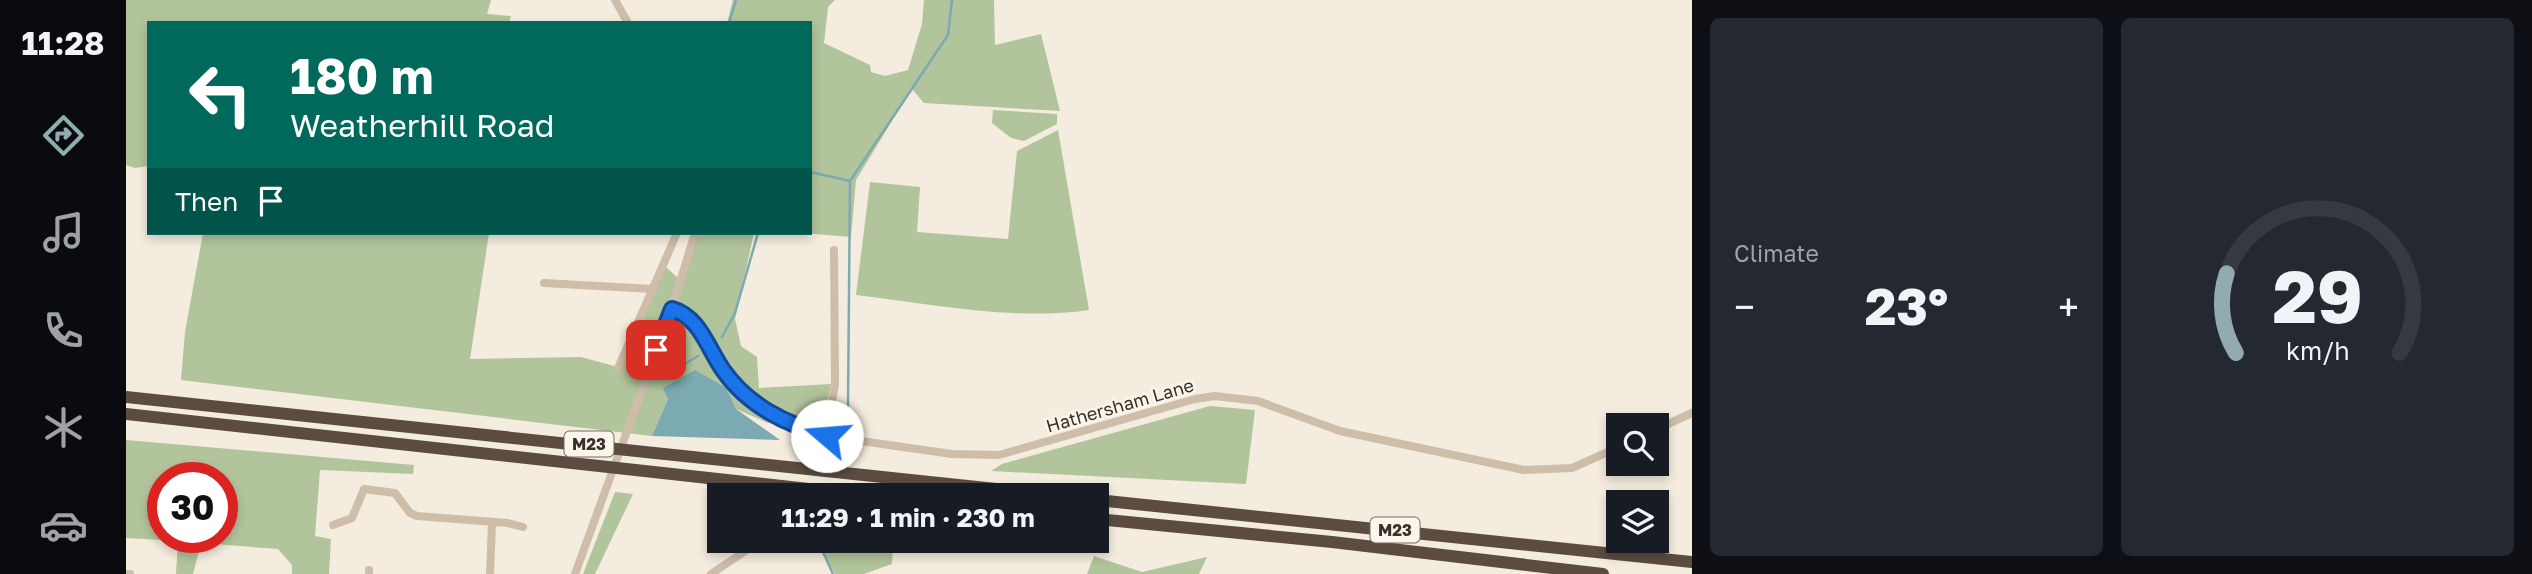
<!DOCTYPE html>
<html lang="en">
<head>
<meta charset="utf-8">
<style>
	body { margin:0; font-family:"Golos Text",sans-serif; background:#242831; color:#f1f3f6; height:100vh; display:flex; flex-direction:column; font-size:26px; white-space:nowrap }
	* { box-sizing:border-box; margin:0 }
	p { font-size:23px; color:#9ea1a6 }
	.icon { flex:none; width:38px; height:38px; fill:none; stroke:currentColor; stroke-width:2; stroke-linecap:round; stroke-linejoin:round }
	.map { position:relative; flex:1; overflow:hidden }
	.sheet { display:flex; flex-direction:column; gap:18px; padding:18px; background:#0d0f14; width:840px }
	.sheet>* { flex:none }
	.hud { position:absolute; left:21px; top:21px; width:665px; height:214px; border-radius:0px; box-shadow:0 4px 10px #0003; background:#00695c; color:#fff; overflow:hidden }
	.controls { position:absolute; left:1480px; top:413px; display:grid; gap:14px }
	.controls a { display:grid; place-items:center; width:63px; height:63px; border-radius:0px; background:#171b24; box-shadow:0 4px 10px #0003; font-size:35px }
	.speed { position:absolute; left:21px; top:462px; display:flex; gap:14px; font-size:35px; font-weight:700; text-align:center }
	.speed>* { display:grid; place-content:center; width:91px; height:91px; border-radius:50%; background:#171b24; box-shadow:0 4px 10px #0003; line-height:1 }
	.speed .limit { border:10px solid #d22; background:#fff; color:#111 }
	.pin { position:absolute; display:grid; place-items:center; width:60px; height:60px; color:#fff; margin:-30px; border-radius:14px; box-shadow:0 4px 10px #0006 }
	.me { position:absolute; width:77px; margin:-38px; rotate:288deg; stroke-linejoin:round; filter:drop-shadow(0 0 5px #0008) }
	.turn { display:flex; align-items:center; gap:24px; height:147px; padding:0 28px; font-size:32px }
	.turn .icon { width:91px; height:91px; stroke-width:2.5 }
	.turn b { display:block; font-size:49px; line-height:60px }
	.then { display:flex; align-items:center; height:66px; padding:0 28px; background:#0003; gap:14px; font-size:26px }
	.big { font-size:52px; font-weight:700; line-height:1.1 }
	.sheet .widget { flex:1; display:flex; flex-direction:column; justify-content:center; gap:10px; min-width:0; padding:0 24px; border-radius:10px; background:#242831 }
	.sheet .dial { align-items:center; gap:0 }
	.dial svg { height:182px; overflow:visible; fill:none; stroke:#363941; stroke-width:7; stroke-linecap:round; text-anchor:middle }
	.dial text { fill:#f1f3f6; stroke:none }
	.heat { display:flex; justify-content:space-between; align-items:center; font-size:38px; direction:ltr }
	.sheet .tiles { flex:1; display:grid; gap:18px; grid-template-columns:repeat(2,1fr) }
	.trip { position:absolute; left:581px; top:483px; width:402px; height:70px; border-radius:0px; background:#171b24; box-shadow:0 4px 10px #0003; font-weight:700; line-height:70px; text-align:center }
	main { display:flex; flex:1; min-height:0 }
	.menu { display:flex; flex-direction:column; width:126px; justify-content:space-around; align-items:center; background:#090b0e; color:#9ea1a6 }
	.menu .icon { width:49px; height:49px }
	.menu .on { color:#91abb1 }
	.menu b { font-size:32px; color:#f1f3f6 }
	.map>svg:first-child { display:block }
	.green { fill:#b2c49c; fill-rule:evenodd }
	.water { fill:#7baab2 }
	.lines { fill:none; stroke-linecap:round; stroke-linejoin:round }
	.stream { stroke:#7baab2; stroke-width:2.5 }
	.minor { stroke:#cdbda9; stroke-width:8 }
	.highway { stroke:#5b4b40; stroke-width:12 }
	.route-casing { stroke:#114b97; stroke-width:18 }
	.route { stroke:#1a73e8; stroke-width:12 }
	.labels { text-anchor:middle; stroke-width:5; stroke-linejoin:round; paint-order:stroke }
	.shield { fill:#fbf5eb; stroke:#736b63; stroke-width:2 }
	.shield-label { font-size:16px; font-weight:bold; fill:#393029 }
	.street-label { font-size:18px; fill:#393029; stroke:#fbf5eb }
</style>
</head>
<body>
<main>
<nav class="menu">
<b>11:28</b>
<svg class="icon on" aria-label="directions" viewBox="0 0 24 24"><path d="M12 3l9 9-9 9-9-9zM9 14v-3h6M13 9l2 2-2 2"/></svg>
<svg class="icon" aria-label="music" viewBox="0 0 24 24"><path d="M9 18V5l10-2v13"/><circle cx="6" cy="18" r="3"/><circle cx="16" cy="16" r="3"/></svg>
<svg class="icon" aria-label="phone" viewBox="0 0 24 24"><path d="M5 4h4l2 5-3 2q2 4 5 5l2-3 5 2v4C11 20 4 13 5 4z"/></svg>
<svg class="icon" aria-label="climate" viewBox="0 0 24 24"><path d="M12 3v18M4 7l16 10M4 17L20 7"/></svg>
<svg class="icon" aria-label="car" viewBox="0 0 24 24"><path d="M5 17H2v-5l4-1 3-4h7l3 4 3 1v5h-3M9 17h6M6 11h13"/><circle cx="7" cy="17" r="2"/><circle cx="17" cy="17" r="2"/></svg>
</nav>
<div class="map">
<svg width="1566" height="574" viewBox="0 0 1566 574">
	<rect width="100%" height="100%" fill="#f4ecde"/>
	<path class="green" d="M0,0H365L361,14L385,16L383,23H23V166L9,168L0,165Z
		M607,0H709L702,7L698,43L744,65L745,72L759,76L782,70L796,24L798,0H868L869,45L915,34L934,111L798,103L786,89L791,80L730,180L725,237L677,233H684V23H601Z
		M867,110L931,114V124L898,141L885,138L866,123Z
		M932,130L963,310C887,321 806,304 730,295L744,182L794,187L791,232L882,239L891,151Z
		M77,233H363L344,359L455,357L492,367L539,266L554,280L569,233H628L609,319L615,346L631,357L633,388L705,384L695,428L642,423L610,409L599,388L542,399L526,436L55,380L59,332Z
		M1084,406L1129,410L1120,484L865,471L876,464Z
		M0,440L288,465L287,474L194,470L189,536L205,539L203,574H166V565L152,549L75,543L67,574H50L52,541L0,538ZM37,478H96V537H37Z
		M489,492L507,494L469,574H457Z
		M692,541H767L766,564L738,574H709Z
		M968,556L1016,572L1081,557L1073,574H961Z"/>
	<path class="water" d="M569,370L600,388L610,409L654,440L526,436L542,399L537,388Z"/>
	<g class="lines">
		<path class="stream" d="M603,23L610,0
			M684,172L724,181
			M596,337L609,313L632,233
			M544,373L572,356
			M716,424L722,405L724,181L822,35L826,0
			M692,541L707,574"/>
		<path class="minor" d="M489,0L502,23
			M418,283L527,289
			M546,308L566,321L596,370L616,393L639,411L671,427L700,436L826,454L873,455L1069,399L1089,396L1132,401L1214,431L1398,470L1446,468L1493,447
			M492,368L551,233
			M1531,429L1566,413
			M700,436L709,384L708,250
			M207,525L226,518L238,489L269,493L284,513L291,516L382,523L397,527
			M0,574H4
			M243,574V570
			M364,574L366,523
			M449,574L546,308L569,233
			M585,574L634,541"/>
		<path class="highway" d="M0,397L926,495
			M0,414L737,495
			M971,500L1566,562
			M971,519L1206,542L1477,574"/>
	</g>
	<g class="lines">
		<g class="route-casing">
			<path id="route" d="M530,350L546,309C574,317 582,349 597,370C622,406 660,424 701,436"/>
		</g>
		<use href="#route" class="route"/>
	</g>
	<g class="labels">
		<g class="shield">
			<rect x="438.5" y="431.5" width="49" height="25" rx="5"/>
			<rect x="1244.5" y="517.5" width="49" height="25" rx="5"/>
		</g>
		<g class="shield-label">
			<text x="463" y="450">M23</text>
			<text x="1269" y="536">M23</text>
		</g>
		<g class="street-label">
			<text transform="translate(994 406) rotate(-16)" y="6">Hathersham Lane</text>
		</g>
	</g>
</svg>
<div class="controls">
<a><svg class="icon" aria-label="search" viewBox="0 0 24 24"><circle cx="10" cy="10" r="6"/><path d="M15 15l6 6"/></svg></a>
<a><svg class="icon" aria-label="layers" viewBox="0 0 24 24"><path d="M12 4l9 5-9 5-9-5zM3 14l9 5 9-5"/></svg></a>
</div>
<div class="speed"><div class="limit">30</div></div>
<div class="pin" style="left:530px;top:350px;background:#d93025"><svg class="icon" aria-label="arrive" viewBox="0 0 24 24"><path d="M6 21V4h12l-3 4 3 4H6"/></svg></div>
<svg class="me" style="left:701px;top:436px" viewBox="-20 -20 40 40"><circle r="19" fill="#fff"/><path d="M0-13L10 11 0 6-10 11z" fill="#1a73e8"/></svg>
<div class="trip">11:29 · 1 min · 230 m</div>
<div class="hud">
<div class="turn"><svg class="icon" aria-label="left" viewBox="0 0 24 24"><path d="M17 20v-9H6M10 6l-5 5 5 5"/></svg><div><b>180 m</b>Weatherhill Road</div></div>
<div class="then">Then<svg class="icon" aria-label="arrive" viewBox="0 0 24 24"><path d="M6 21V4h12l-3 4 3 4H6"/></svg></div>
</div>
</div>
<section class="sheet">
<div class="tiles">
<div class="widget"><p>Climate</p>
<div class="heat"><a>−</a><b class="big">23°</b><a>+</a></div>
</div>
<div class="widget dial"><svg viewBox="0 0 100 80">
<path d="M14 69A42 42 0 1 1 86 69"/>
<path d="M14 69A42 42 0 0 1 10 34" stroke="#91abb1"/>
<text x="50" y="56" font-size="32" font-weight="700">29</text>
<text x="50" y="72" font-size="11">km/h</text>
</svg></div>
</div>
</section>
</main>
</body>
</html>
